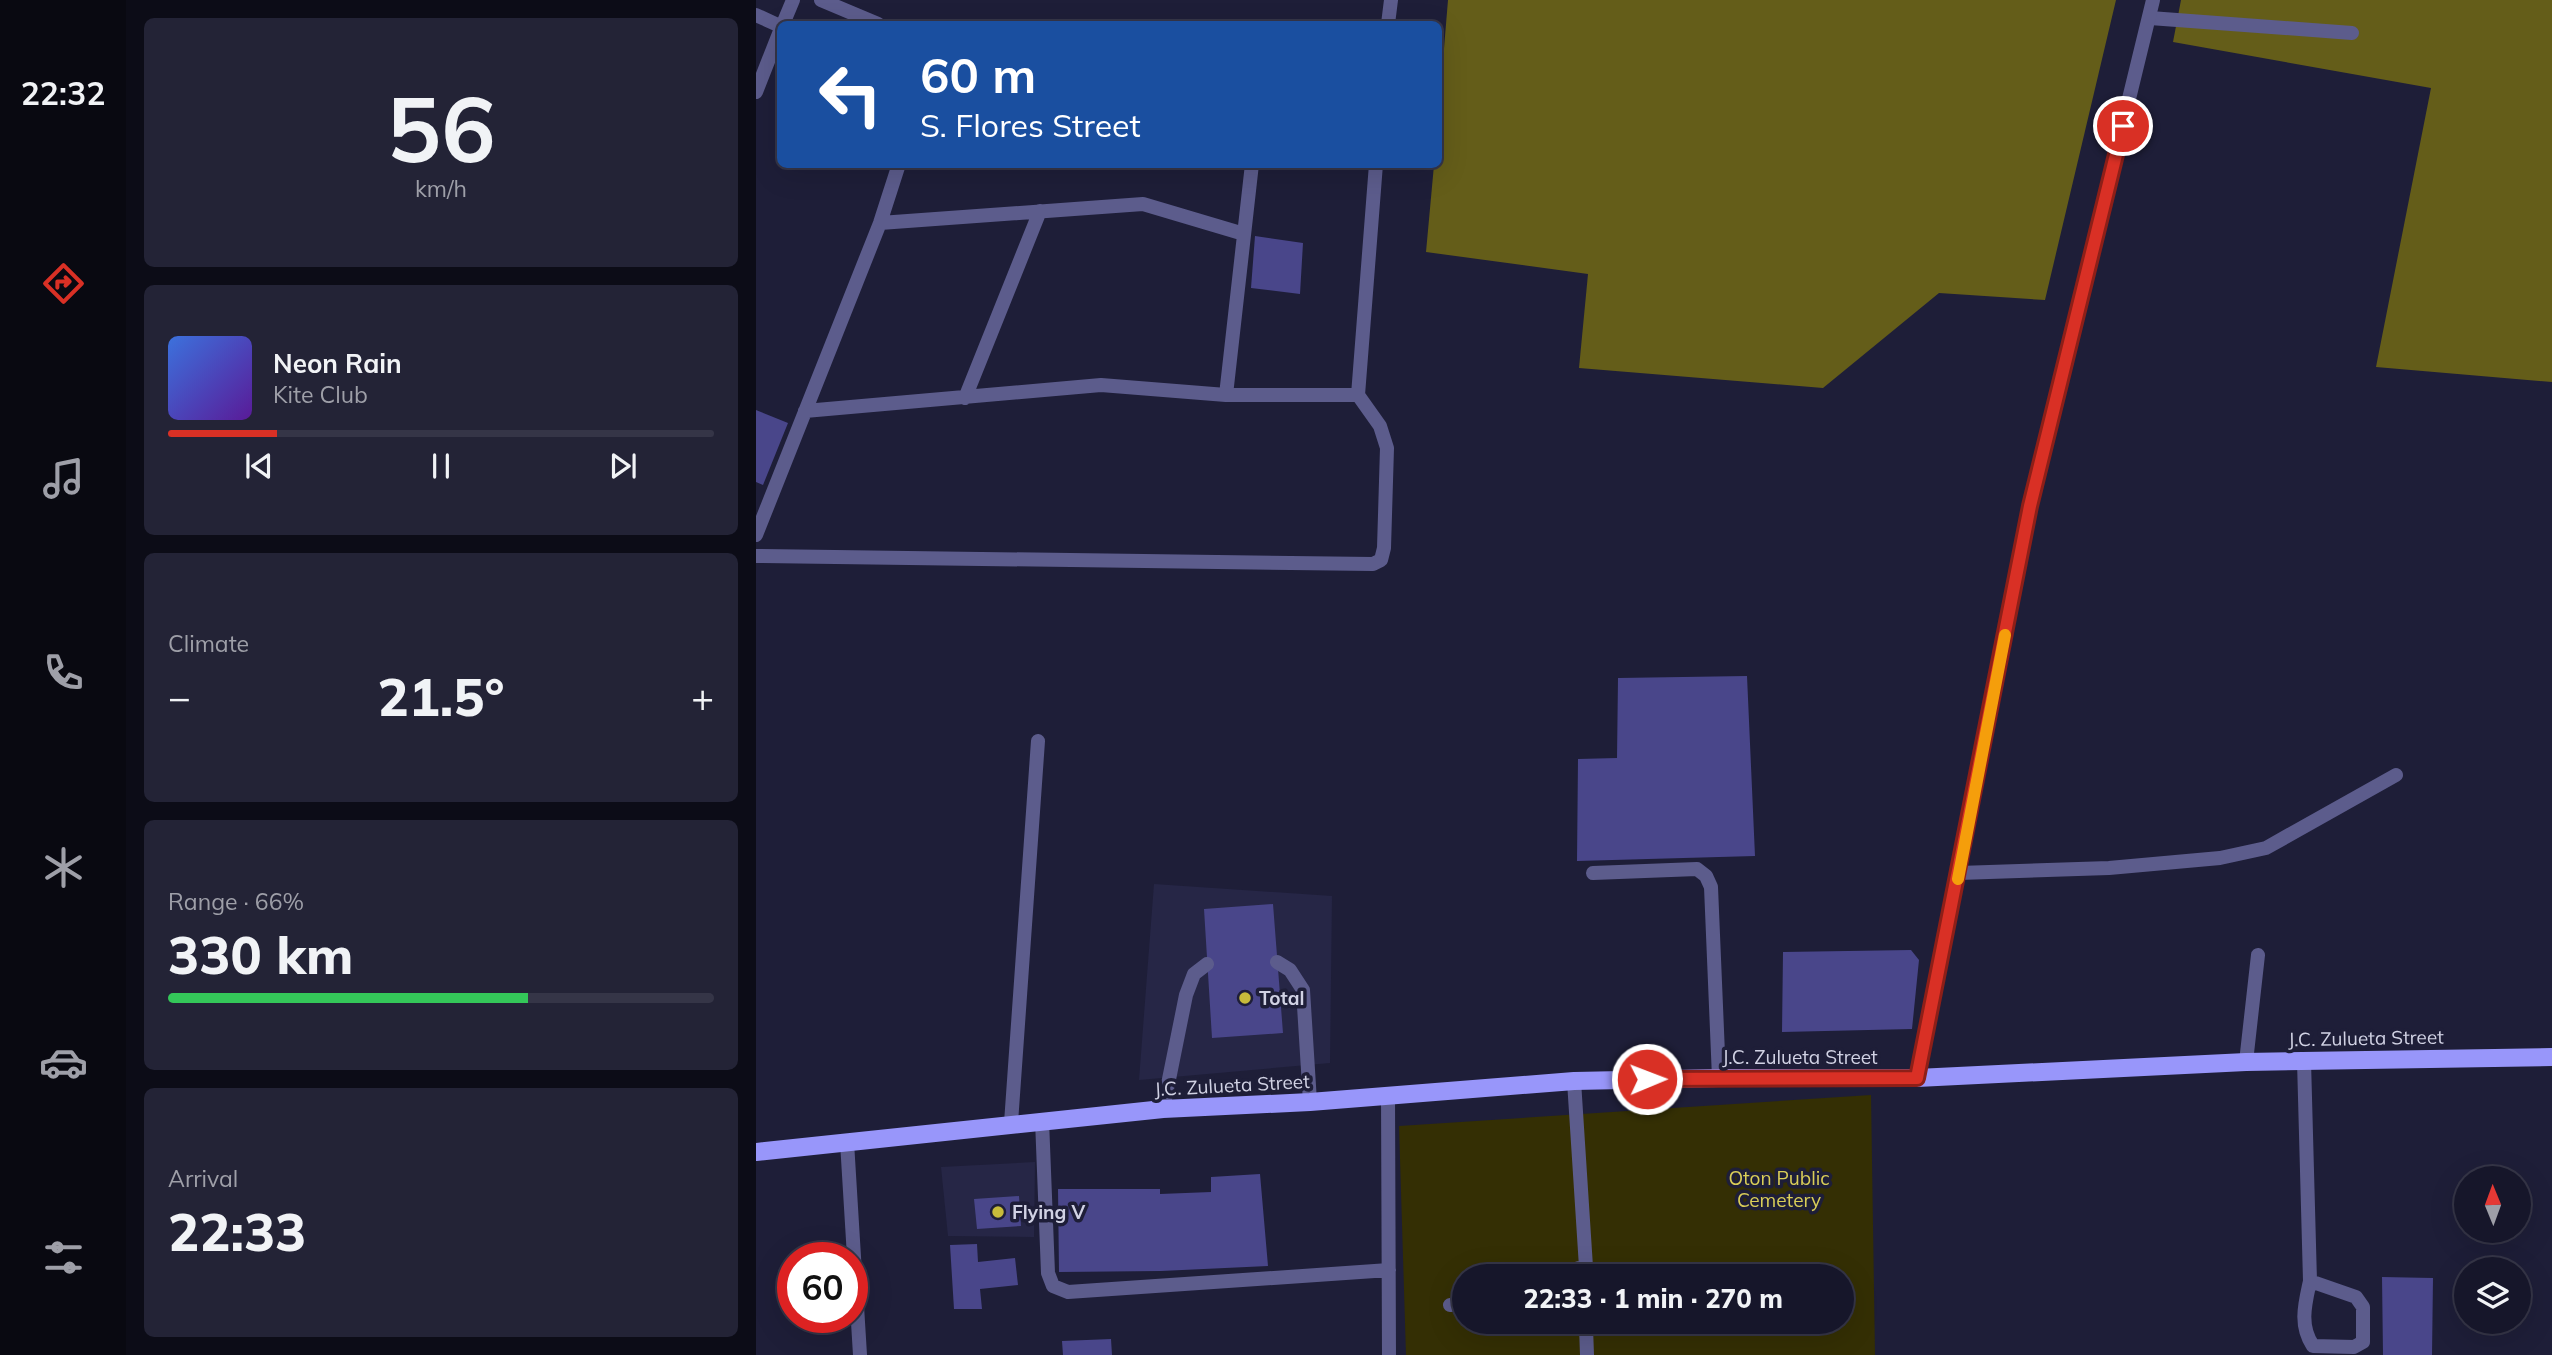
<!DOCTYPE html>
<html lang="en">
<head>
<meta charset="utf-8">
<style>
	body { margin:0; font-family:Mulish,sans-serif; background:#232336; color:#f1f3f6; height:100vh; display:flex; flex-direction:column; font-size:26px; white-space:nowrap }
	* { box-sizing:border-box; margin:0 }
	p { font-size:23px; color:#9e9fa8 }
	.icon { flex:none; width:38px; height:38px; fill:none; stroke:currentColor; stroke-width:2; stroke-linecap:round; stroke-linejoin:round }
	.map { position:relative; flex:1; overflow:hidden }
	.panel { display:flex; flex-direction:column; gap:18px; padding:18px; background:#0c0c17; width:630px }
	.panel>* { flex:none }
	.guide { position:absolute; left:21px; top:21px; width:665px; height:147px; border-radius:10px; box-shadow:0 7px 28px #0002,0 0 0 2px #353547; background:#1a4fa0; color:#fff; overflow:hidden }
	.needle { width:46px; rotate:359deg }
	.tools { position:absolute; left:1698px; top:1166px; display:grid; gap:14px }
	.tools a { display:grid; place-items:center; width:77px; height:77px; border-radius:50%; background:#16162a; box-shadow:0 7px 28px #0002,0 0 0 2px #353547; font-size:35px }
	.speed { position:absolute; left:21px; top:1242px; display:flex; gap:14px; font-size:35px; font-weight:700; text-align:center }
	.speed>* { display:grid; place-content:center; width:91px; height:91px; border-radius:50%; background:#16162a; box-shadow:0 7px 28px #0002,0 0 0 2px #353547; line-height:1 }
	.speed .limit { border:10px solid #d22; background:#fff; color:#111 }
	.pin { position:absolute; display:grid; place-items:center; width:60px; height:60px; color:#fff; margin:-30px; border:4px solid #fff; border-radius:50%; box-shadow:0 2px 7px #0007 }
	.me { position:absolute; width:77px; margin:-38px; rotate:89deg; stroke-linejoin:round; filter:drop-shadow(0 0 5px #0008) }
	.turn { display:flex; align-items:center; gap:24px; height:147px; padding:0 28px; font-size:32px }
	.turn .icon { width:91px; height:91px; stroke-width:2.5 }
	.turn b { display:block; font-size:49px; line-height:60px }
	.big { font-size:52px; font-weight:800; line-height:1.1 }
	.panel .widget { flex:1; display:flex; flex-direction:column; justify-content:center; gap:10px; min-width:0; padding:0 24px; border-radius:10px; background:#232336 }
	.panel .dial { align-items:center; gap:0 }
	.dial b { font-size:91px; line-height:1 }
	.song { display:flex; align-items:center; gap:21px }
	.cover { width:84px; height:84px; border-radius:10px; background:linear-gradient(135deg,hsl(220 70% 55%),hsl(270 70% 35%)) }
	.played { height:7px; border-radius:4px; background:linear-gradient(90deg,#d93025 20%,#353547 20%) }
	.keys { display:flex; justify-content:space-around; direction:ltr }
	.heat { display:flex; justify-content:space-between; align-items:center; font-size:38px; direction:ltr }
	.charge { height:10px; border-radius:5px; background:linear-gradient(90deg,#34c759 66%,#353547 0) }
	.trip { position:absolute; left:696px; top:1264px; width:402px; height:70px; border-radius:35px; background:#16162a; box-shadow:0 7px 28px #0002,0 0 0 2px #353547; font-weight:800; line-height:70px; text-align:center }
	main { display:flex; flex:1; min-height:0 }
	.dock { display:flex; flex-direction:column; width:126px; justify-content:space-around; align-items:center; background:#090911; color:#9e9fa8 }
	.dock .icon { width:49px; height:49px }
	.dock .selected { color:#d93025 }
	.dock b { font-size:32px; color:#f1f3f6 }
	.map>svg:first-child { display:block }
	.built { fill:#262646 }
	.green { fill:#342f04; fill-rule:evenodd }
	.water { fill:#645d19 }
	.building { fill:#49468a }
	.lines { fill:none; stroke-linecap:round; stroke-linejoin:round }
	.service { stroke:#5c5c8c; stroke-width:14 }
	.minor { stroke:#5c5c8c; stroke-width:14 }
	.tertiary { stroke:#5c5c8c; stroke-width:14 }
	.primary { stroke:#9896fa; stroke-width:18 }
	.route-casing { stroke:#8d1f18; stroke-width:18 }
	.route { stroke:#d93025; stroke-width:12 }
	.slow { stroke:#f59e0b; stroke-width:12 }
	.poi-dot { fill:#c7bb3b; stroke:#1e1e38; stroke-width:2.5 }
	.labels { text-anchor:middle; stroke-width:7; stroke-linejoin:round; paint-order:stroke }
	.poi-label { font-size:19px; font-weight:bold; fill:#d1d2e4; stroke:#1e1e38; text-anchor:start }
	.street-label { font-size:19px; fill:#d1d2e4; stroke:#1e1e38 }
	.park-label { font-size:19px; fill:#dace58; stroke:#1e1e38 }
</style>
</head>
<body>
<main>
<nav class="dock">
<b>22:32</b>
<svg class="icon selected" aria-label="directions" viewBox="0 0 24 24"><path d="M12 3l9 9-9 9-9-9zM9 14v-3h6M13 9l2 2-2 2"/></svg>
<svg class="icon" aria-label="music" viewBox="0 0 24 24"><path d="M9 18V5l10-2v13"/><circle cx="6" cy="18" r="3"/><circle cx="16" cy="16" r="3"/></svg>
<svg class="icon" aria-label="phone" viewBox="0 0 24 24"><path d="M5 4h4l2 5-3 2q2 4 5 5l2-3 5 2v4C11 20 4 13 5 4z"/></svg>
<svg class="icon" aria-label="climate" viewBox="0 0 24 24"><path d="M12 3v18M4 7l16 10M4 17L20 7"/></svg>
<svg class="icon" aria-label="car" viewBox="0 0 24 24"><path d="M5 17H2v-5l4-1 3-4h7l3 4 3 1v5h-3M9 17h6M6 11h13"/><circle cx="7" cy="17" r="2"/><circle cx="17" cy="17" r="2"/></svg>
<svg class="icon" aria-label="filters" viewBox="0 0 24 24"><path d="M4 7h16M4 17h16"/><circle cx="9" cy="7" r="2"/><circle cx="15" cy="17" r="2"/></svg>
</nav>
<section class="panel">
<div class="widget dial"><b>56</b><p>km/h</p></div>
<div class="widget">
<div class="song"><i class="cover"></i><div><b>Neon Rain</b><p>Kite Club</p></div></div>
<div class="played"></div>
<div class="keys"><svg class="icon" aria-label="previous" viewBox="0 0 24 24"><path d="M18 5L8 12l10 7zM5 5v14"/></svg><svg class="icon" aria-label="pause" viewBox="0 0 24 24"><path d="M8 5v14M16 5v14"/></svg><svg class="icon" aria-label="next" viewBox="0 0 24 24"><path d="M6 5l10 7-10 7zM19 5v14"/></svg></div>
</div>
<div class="widget"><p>Climate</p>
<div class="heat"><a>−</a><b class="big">21.5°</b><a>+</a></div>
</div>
<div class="widget"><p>Range · 66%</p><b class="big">330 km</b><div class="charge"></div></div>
<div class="widget"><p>Arrival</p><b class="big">22:33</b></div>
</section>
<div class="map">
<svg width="1796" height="1355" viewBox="0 0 1796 1355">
	<rect width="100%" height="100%" fill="#1e1e38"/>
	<path class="built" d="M398,884L576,896L574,1063L383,1080Z
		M279,1162L278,1237L192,1236L185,1167Z"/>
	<path class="green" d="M1115,1095L1119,1355H650L643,1126ZM709,1276H1087V1321H709Z"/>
	<path class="water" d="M692,0H1360L1289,300L1183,293L1067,388L823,368L832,274L670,252L678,165L682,164L683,109Z
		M1425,0H1796V382L1620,367L1675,88L1417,42Z"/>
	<path class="building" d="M499,236L547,243L544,294L495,288Z
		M0,410L32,423L7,485L0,482Z
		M991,676L999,856L821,861L822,759L861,758L862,678Z
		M517,904L527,1033L456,1038L448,909Z
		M1155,950L1163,960L1156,1029L1026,1032L1027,952Z
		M504,1174L512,1266L405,1271L303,1272L302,1189H404V1194L455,1192V1177Z
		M263,1196L265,1226L221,1229L218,1199Z
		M221,1244L222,1262L259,1258L262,1285L224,1289L226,1309H198L194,1245Z
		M1626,1277L1677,1278L1676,1355H1627Z
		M355,1339L356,1355H307L306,1341Z"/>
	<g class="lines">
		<path class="service" d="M1394,18L1596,33
			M837,873L941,869L950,876L955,887L963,1078
			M1203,873L1353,868L1464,858L1510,848L1640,775
			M521,962L534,970L547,990L554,1102
			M1548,1061L1554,1281C1549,1304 1543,1325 1557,1346L1598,1347L1607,1342V1307L1600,1297L1554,1281
			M1490,1062L1502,955
			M818,1081L830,1267
			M407,1109L430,995L438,974L451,964
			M255,1123L282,741
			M806,1276C820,1266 833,1264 846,1276
			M694,1305L709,1304
			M810,1321C821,1328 832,1328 843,1321
			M830,1327L831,1355"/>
		<path class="minor" d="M65,0L122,24
			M0,15L24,26
			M632,24L635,0
			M124,223L387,204L488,234
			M470,395L496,164
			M602,395L620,164
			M209,398L284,211
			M0,535L124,223L143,164
			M0,556L617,564L625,560L628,548L631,448L624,426L602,395H470L345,385L49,411
			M1161,1078L1274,506L1397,0
			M632,1095L633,1355
			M286,1120L292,1273L297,1286L312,1292L633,1270
			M91,1142L104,1355"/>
		<path class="tertiary" d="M27,24L37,0
			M0,92L24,31"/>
		<path class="primary" d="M0,1152L407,1109L554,1102L818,1081L963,1078H1161L1490,1062L1796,1057"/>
	</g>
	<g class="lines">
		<g class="route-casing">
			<path id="route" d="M891,1079L1161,1078L1274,506L1367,126"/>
		</g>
		<use href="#route" class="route"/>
		<path class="slow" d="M1202,879L1249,635"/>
	</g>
	<g class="poi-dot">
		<circle cx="489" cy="998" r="7"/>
		<circle cx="242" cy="1212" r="7"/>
	</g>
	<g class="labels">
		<g class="poi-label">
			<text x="503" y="1005">Total</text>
			<text x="256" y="1219">Flying V</text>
		</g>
		<g class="street-label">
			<text transform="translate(1610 1038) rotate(-1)" y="7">J.C. Zulueta Street</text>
			<text x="1044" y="1064">J.C. Zulueta Street</text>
			<text transform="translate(476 1085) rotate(-3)" y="7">J.C. Zulueta Street</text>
		</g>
		<g class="park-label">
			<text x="1023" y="1185">Oton Public<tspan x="1023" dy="22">Cemetery</tspan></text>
		</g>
	</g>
</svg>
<div class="tools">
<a><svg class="needle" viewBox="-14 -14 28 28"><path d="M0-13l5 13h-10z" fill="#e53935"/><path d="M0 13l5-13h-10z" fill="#9e9fa8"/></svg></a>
<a><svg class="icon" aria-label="layers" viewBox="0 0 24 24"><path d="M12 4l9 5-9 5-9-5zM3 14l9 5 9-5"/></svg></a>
</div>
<div class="speed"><div class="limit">60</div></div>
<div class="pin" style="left:1367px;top:126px;background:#d93025"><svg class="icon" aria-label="arrive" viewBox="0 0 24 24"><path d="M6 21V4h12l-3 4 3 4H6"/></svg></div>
<svg class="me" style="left:891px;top:1079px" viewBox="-20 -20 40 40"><circle r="17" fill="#d93025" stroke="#fff" stroke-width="3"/><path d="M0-11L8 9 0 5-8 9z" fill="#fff"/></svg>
<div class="trip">22:33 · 1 min · 270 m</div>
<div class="guide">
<div class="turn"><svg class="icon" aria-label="left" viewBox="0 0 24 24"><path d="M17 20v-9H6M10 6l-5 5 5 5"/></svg><div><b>60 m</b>S. Flores Street</div></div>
</div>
</div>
</main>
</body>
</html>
